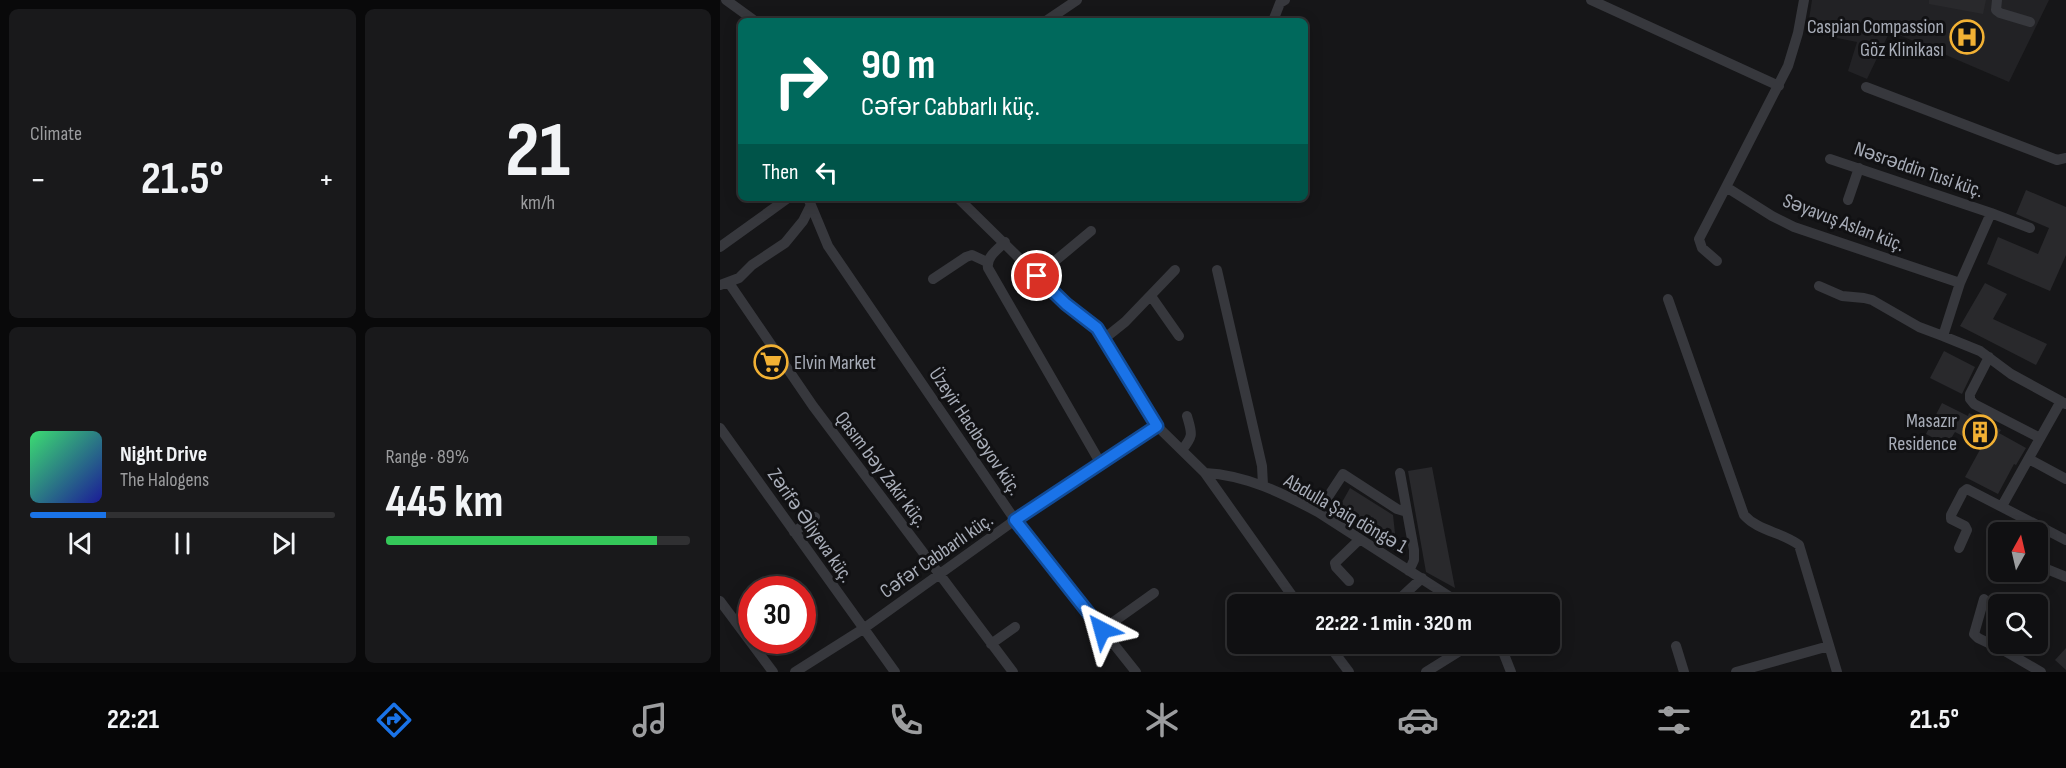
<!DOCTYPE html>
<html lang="en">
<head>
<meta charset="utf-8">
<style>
	body { margin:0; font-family:"Sofia Sans Condensed",sans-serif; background:#19191b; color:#f1f3f6; height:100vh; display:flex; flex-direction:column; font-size:22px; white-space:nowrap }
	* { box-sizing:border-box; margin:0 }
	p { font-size:20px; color:#9c9d9f }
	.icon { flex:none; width:33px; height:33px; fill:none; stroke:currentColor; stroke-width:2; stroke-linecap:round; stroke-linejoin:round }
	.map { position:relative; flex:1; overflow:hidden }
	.side { display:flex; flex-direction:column; gap:9px; padding:9px; background:#09090a; width:720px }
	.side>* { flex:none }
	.hud { position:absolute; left:18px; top:18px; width:570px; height:183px; border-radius:9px; box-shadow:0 3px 15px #0003,0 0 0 2px #303032; background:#00695c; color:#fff; overflow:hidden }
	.needle { width:39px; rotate:8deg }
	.fabs { position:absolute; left:1268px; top:522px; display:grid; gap:12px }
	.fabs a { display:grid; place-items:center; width:60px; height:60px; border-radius:9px; background:#101012; box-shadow:0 3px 15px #0003,0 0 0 2px #303032; font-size:30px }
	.speed { position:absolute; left:18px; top:576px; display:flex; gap:12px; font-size:30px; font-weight:700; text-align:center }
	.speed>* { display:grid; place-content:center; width:78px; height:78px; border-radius:50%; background:#101012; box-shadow:0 3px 15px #0003,0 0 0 2px #303032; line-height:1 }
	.speed .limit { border:9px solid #d22; background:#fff; color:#111 }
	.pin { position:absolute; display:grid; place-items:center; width:51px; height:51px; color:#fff; margin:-26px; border:3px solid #fff; border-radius:50%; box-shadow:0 2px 6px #0007 }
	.me { position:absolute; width:66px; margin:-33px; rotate:321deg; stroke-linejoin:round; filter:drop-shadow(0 0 4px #0008) }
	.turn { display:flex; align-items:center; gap:21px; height:126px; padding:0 24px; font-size:27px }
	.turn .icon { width:78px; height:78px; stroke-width:2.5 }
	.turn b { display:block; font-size:42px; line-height:51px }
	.then { display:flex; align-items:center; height:57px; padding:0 24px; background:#0003; gap:12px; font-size:22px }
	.big { font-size:45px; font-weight:700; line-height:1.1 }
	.side .tile { flex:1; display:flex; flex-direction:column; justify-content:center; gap:9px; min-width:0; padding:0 21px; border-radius:9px; background:#19191b }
	.side .dial { align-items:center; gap:0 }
	.dial b { font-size:78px; line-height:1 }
	.song { display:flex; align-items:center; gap:18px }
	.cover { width:72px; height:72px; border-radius:9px; background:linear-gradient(135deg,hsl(140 70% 55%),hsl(240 70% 35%)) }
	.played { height:6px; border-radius:3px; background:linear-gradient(90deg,#1a73e8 25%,#303032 25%) }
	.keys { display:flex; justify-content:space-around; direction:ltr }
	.heat { display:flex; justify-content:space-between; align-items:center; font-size:33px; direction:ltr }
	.charge { height:9px; border-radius:4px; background:linear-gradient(90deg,#34c759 89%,#303032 0) }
	.side .tiles { flex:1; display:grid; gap:9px; grid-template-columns:repeat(2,1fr) }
	.trip { position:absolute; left:507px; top:594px; width:333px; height:60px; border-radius:9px; background:#101012; box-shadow:0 3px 15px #0003,0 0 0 2px #303032; font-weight:700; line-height:60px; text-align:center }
	.tabs { display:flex; height:96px; justify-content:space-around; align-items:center; background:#060607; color:#9c9d9f }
	.tabs .icon { width:42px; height:42px }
	.tabs .active { color:#1a73e8 }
	.tabs b { font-size:27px; color:#f1f3f6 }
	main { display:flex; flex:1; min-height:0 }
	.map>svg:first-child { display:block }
	.built { fill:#222225 }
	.building { fill:#29292c }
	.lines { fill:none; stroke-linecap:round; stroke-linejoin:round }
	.minor { stroke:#37383d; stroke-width:10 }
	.route-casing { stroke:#114b97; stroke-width:15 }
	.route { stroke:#1a73e8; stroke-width:10 }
	.labels { text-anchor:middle; stroke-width:6; stroke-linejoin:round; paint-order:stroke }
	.poi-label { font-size:20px; fill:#a8adb8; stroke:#111113; text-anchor:end }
	.street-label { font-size:20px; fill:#a8adb8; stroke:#111113 }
</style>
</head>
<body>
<main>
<section class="side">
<div class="tiles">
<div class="tile"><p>Climate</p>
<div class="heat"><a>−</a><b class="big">21.5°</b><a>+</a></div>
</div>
<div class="tile dial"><b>21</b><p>km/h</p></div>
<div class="tile">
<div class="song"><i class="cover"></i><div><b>Night Drive</b><p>The Halogens</p></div></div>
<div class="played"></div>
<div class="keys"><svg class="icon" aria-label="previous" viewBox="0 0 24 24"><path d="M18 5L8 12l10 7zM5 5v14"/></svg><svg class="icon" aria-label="pause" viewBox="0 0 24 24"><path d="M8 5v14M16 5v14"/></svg><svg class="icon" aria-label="next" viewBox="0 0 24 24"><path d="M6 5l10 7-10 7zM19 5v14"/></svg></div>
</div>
<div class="tile"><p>Range · 89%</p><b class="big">445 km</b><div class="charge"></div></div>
</div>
</section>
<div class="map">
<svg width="1346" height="672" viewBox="0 0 1346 672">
	<rect width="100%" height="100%" fill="#161618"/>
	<path class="built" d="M1092,0H1329L1289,82L1170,31L1147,79L1128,71L1137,42L1087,32Z"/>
	<path class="building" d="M1209,0H1266L1263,14L1209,4Z
		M1306,190L1346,207V255L1330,291L1267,264L1278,237L1318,254L1329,228L1296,214Z
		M1265,283L1287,294L1273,319L1327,344L1316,365L1240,326Z
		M1224,351L1255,367L1242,394L1210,378Z
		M1222,403L1248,416L1249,413L1281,430L1279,433L1306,448L1296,465L1294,464L1278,494L1245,477L1262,446L1235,432L1227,445L1206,434Z
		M712,467L735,588L706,572L688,471Z
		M630,488L673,515L677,552L616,513Z
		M1346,648V670L1335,660Z"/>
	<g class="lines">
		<path class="minor" d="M6,0L35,21
			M871,0L1059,86
			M1084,0L1078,33L1068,66L1006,187L1052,216L1074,227L1240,283L1223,336L1260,351L1291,374L1346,404
			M1277,0L1276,10L1280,13L1310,22
			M326,21L357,0
			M553,21L560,3L565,0
			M1146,87L1337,160L1346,158
			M1110,159L1271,213L1240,283
			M88,198L108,246L295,520L416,672
			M238,198L346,304L377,328L437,426L485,473L578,604
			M1128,200L1139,168
			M1271,213L1310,228
			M285,242C278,249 266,257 268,268L381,464
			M0,247L68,198
			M997,261L982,248L979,239L1006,187
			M497,270L542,466L543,485
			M317,276L371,231
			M213,279L246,257L252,255L267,262
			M9,283L93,406L293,672
			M0,285L19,278L32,265L65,243L83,221L90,207
			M1099,286L1122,296L1144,298L1152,300L1199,327L1223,336
			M431,296L459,336
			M948,299L1024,515C1038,531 1062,532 1079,545L1117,672
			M385,338L405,322L455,270
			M1269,357L1250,394V399L1254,404L1320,438
			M0,428L175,672
			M462,450C474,435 472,434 467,416
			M1309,459L1346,479
			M485,473C526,475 562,493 598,512L741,604
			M680,473L694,550V560L689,571
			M1282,506L1341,401
			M598,512L623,474L677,509L687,512
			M74,532L95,517
			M1239,548L1247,530L1245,526L1231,519V515L1243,492L1247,489L1346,540
			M1317,565L1346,577
			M629,581L616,567L615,563L640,539
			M1264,599L1254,634L1258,638L1283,650L1321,672
			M0,601L53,672
			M674,604L702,578
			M382,630L434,593
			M271,644L295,627
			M608,644L629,672
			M780,644L791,672
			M956,646L964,672
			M75,672L143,629L295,520L437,426
			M706,672L751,644
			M1016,672L1109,646"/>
	</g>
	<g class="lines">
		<g class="route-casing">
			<path id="route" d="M317,276L346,304L377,328L437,426L295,520L382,630"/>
		</g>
		<use href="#route" class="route"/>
	</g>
	<defs>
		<g id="hospital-ring" transform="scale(1.725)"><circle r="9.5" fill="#111113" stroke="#f2b134" stroke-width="1.5"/><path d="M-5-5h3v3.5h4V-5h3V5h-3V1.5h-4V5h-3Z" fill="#f2b134"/></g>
		<g id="supermarket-ring" transform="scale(1.725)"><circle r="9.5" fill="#111113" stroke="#f2b134" stroke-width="1.5"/><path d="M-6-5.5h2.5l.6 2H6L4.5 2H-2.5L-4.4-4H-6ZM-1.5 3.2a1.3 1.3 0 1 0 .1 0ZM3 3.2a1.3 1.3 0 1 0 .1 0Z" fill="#f2b134"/></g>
		<g id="building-ring" transform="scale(1.725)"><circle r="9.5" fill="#111113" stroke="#f2b134" stroke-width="1.5"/><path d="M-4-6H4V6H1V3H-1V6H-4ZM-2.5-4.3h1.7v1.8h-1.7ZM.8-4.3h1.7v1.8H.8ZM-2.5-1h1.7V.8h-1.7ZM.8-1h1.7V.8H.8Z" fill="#f2b134"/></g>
	</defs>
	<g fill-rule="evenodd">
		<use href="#hospital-ring" x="1247" y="37"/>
		<use href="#supermarket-ring" x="51" y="362"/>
		<use href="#building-ring" x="1260" y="432"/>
	</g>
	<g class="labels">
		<g class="poi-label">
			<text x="1224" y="33">Caspian Compassion<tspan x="1224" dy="23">Göz Klinikası</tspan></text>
			<text x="74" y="369" text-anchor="start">Elvin Market</text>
			<text x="1237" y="427">Masazır<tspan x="1237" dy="23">Residence</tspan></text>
		</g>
		<g class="street-label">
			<text transform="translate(1199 169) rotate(19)" y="7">Nəsrəddin Tusi küç.</text>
			<text transform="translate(1124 222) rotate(21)" y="7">Səyavuş Aslan küç.</text>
			<text transform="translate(256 431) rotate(56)" y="7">Üzeyir Hacıbəyov küç.</text>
			<text transform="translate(162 469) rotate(53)" y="7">Qasım bəy Zakir küç.</text>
			<text transform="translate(626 513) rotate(30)" y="7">Abdulla Şaiq döngə 1</text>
			<text transform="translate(91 525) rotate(55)" y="7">Zərifə Əliyeva küç.</text>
			<text transform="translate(216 555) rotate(-35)" y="7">Cəfər Cabbarlı küç.</text>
		</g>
	</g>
</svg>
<div class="fabs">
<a><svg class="needle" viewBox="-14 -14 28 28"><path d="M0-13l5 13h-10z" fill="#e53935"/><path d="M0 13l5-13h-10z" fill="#9c9d9f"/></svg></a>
<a><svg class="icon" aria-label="search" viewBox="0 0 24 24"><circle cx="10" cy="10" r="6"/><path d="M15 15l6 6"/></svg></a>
</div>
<div class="speed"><div class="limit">30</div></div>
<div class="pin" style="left:317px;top:276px;background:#d93025"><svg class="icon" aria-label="arrive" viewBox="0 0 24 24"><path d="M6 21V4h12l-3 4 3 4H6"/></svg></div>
<svg class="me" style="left:382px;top:630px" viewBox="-20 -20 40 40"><path d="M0-17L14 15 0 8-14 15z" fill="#1a73e8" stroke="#fff" stroke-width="4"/></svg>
<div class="trip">22:22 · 1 min · 320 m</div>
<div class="hud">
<div class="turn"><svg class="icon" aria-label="right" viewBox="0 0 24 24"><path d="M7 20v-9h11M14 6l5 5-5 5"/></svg><div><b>90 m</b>Cəfər Cabbarlı küç.</div></div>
<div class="then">Then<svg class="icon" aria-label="left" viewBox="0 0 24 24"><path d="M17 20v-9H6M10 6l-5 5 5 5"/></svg></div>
</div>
</div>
</main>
<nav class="tabs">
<b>22:21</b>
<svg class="icon active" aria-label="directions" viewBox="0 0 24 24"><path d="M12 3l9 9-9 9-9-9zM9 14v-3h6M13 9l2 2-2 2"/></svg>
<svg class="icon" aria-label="music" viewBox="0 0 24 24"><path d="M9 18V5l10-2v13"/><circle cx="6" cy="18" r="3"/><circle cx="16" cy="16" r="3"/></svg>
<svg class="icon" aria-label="phone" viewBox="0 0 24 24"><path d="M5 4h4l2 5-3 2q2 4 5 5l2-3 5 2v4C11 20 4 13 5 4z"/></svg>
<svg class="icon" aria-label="climate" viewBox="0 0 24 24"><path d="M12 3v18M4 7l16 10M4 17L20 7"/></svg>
<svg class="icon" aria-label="car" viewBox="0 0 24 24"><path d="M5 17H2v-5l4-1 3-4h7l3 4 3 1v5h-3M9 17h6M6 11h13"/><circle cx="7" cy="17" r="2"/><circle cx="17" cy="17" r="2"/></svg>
<svg class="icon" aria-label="filters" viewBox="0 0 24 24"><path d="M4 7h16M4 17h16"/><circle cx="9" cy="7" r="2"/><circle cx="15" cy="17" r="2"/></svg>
<b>21.5°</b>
</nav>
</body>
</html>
